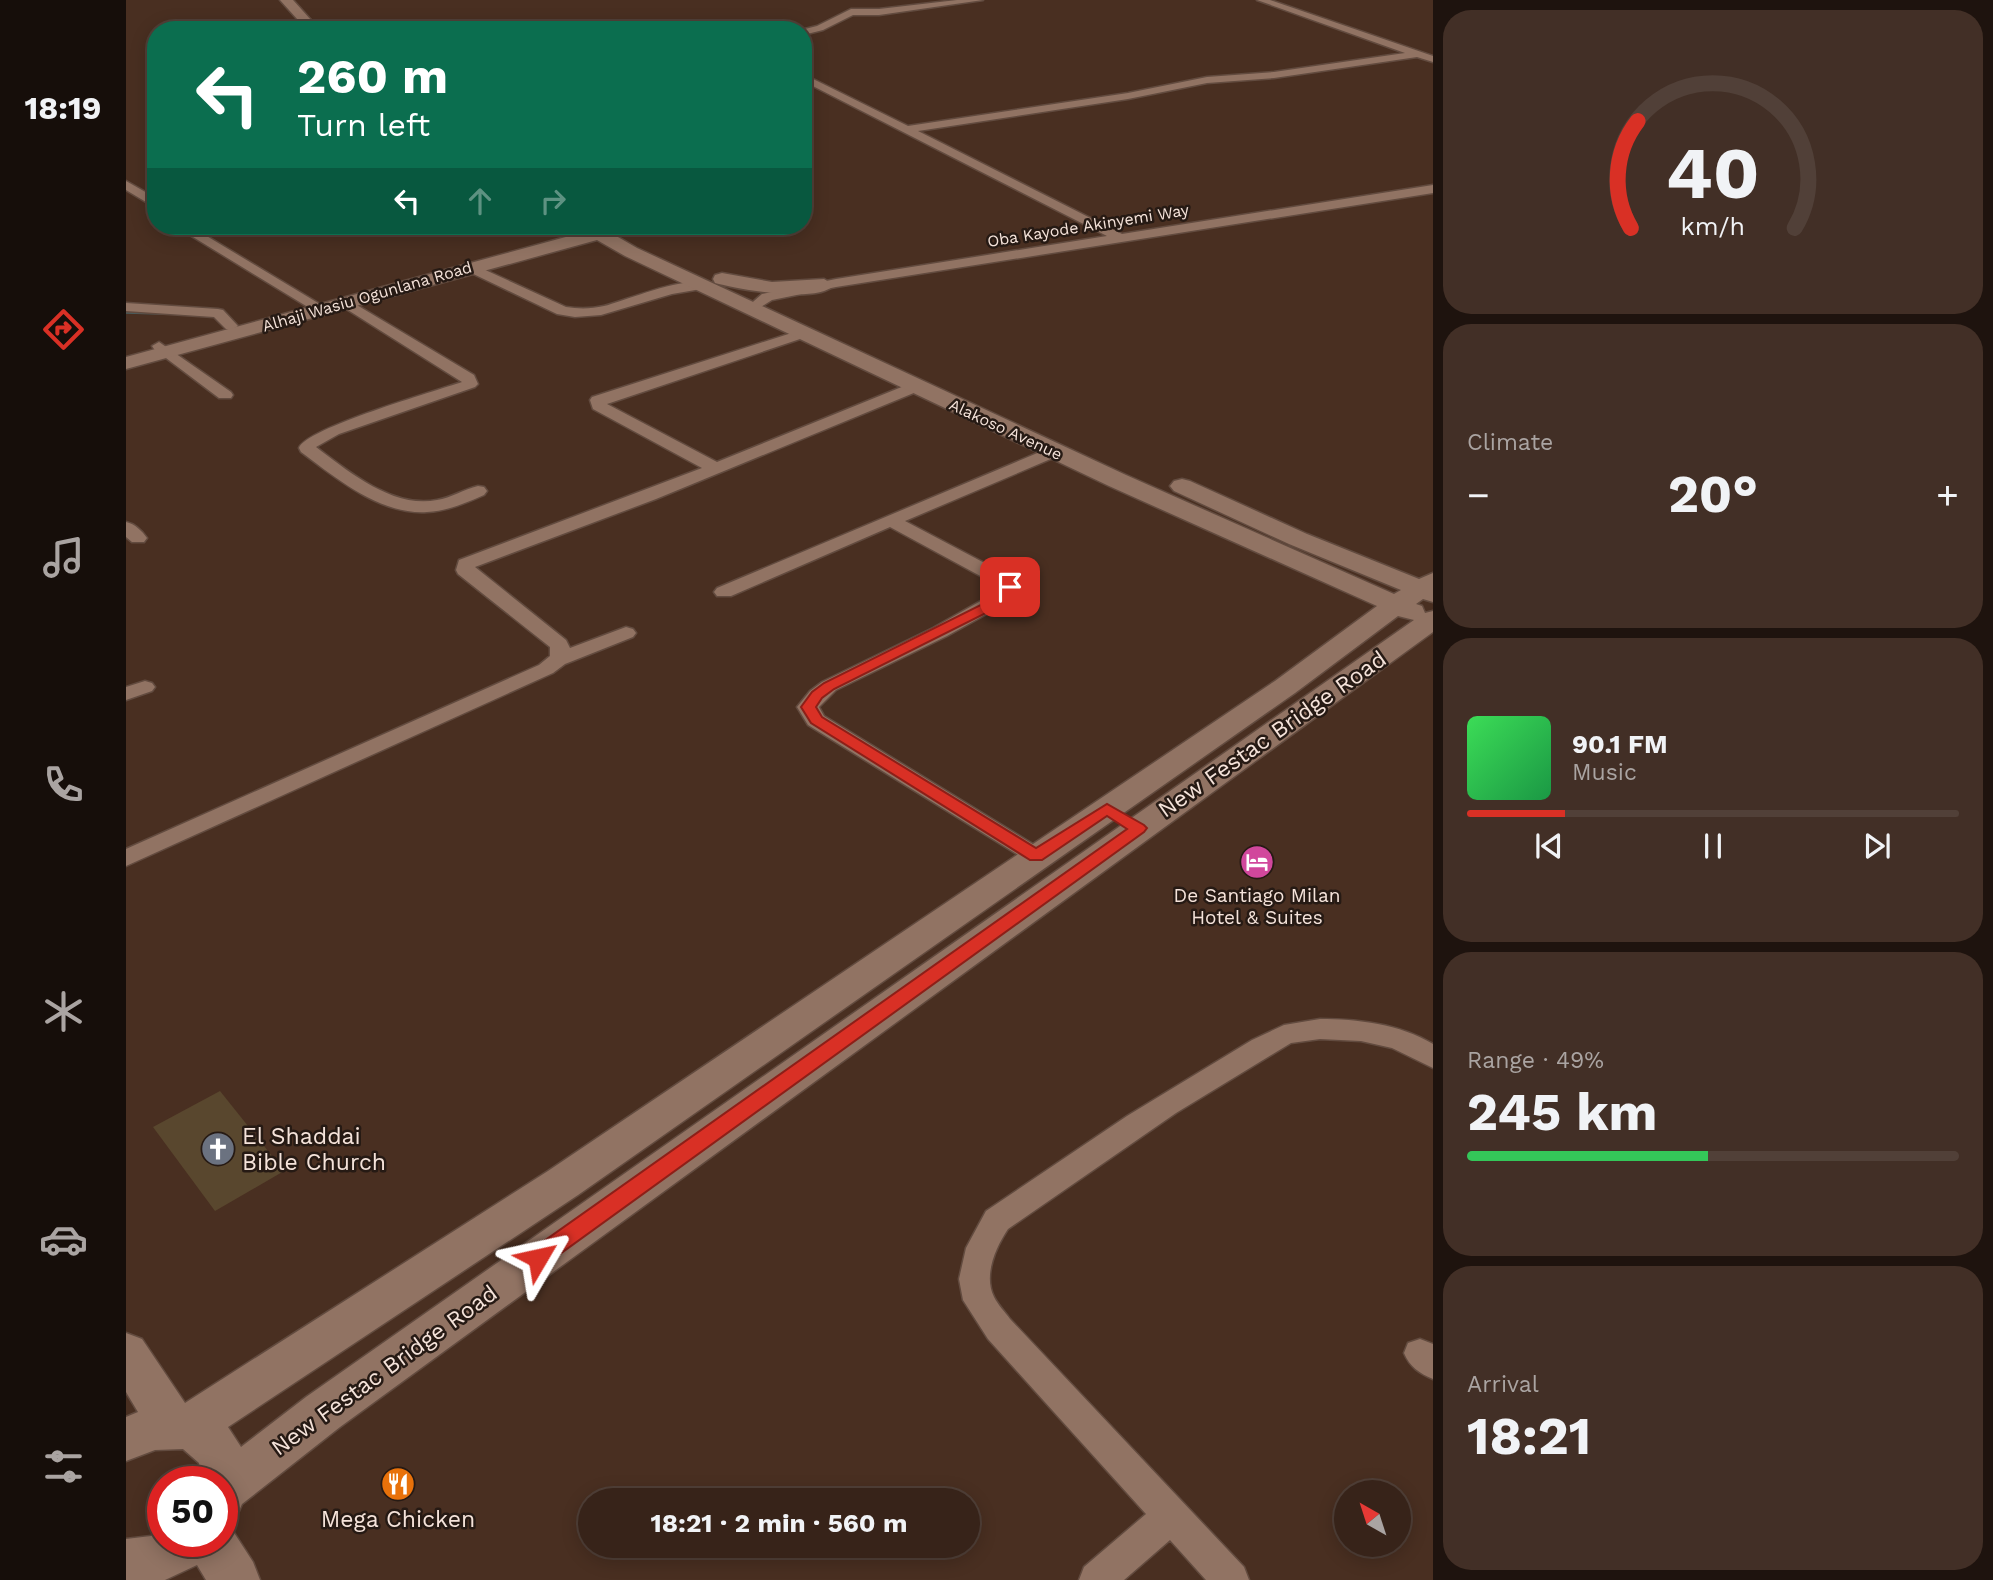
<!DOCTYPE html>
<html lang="en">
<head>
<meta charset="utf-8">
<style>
	body { margin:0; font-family:"Work Sans",sans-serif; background:#422f26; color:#f1f3f6; height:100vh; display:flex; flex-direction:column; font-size:26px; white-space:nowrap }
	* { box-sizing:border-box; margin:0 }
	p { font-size:23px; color:#aaa4a2 }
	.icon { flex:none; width:38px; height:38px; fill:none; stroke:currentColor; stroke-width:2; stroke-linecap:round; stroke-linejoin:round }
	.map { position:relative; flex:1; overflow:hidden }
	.panel { display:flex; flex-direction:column; gap:10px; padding:10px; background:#1e130e; width:560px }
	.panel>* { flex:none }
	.hud { position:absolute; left:21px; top:21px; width:665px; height:214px; border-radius:28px; box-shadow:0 4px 18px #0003,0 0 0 2px #514038; background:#0b6e4f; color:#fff; overflow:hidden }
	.needle { width:46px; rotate:321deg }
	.buttons { position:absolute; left:1208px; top:1480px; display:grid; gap:14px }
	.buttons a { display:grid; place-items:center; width:77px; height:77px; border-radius:50%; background:#372319; box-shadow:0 4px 18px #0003,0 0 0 2px #514038; font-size:35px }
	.speed { position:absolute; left:21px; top:1466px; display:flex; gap:14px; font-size:35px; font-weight:700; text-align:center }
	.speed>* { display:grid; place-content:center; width:91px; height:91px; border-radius:50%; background:#372319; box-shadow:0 4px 18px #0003,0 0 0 2px #514038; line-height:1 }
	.speed .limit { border:10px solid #d22; background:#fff; color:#111 }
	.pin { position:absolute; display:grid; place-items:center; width:60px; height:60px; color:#fff; margin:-30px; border-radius:14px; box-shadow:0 4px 10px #0006 }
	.me { position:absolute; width:77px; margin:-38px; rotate:54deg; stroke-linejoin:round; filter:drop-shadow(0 0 5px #0008) }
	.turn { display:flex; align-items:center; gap:24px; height:147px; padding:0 35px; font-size:32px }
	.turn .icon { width:91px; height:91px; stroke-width:2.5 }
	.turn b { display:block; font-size:49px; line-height:60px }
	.lanes { display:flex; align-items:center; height:66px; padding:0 35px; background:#0003; justify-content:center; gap:35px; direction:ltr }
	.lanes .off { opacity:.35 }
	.big { font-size:52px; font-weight:700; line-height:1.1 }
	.panel .tile { flex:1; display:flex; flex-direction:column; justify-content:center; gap:10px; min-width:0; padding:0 24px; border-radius:28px; background:#422f26 }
	.panel .dial { align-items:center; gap:0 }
	.dial svg { height:182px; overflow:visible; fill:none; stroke:#514038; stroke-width:7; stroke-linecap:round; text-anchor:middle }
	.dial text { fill:#f1f3f6; stroke:none }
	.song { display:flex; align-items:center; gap:21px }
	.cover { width:84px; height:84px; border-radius:10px; background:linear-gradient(135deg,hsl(130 70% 55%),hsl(140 70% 35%)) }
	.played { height:7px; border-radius:4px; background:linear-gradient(90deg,#d93025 20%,#514038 20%) }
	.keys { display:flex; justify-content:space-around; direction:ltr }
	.heat { display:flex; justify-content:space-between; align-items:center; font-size:38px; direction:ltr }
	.charge { height:10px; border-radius:5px; background:linear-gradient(90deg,#34c759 49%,#514038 0) }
	.trip { position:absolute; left:452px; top:1488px; width:402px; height:70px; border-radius:35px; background:#372319; box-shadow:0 4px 18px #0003,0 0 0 2px #514038; font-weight:700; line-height:70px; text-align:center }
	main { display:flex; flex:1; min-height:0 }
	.dock { display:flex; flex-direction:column; width:126px; justify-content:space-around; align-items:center; background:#160e0a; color:#aaa4a2 }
	.dock .icon { width:49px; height:49px }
	.dock .selected { color:#d93025 }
	.dock b { font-size:32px; color:#f1f3f6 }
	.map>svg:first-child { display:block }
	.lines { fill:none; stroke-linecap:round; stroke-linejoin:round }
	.stream { stroke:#4b5d5d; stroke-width:3.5 }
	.building { fill:#59472e }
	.street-casing { stroke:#624b3f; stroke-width:3 }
	.secondary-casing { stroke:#624b3f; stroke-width:3 }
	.street { fill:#917363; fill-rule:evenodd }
	.secondary { fill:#917363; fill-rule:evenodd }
	.route { fill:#d93025; stroke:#8d1f18; stroke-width:2 }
	.labels { text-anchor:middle; stroke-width:5; stroke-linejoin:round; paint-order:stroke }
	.far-street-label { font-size:16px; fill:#f5e3da; stroke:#261a14 }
	.poi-label { font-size:19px; fill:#f5e3da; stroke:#261a14 }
	.near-street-label { font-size:23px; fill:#f5e3da; stroke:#261a14 }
	.near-poi-label { font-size:23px; fill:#f5e3da; stroke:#261a14; text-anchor:start }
</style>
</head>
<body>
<main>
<nav class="dock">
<b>18:19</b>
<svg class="icon selected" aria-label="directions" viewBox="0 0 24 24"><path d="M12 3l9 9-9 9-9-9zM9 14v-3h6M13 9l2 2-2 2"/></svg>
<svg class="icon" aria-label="music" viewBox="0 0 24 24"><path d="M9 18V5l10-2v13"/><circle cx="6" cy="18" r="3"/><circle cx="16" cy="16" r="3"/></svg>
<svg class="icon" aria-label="phone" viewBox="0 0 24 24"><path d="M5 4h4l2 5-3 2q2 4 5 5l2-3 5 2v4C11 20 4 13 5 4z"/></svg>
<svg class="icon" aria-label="climate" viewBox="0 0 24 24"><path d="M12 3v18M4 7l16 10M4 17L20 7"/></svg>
<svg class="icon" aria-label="car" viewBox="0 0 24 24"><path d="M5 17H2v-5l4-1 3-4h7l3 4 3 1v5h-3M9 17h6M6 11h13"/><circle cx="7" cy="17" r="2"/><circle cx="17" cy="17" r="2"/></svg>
<svg class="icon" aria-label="filters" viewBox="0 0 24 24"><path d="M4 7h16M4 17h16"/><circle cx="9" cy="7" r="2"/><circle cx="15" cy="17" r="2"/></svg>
</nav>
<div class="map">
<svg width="1307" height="1580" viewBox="0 0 1307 1580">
	<rect width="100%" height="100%" fill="#492f21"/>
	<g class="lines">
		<path class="stream" d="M0,312L36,313"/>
	</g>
	<path class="building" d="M94,1091L158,1171L89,1211L27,1127Z"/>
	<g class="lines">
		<g class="street-casing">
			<path id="street" d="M831,0H857L753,15H727L697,30L677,35V30H675L691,26L725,9H753Z
				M1131,0H1144L1307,56V62L1291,57L1148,78L1081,83L1002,99L792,131L996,234L1307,185V193L710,287L646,300L627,312L620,308L636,294L710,279L981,236L677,81V74L782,126L1002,93L1081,77L1148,72L1279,53Z
				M0,181L30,198V208L0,190Z
				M49,226H64L202,309L200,312H190Z
				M344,263L440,307C453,309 465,309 478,306C499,301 567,272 583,285L581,288L546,294L475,315L449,317L431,314L339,270V264Z
				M219,298L348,375L352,384L349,387L213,434L190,447C222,471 267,509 311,500C325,498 338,489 352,486L358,487L361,491L358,495C340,503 321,511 301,512C254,515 210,478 175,452L173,448C180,428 310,391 336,382L214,305L212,302Z
				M0,303L92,309L97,310L112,326L105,330L100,329L88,317L0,311Z
				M678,329L685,333L683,336L481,404L591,462L783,384L789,382L797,387L795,390L530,499L349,567L440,640L444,648L500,627L507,629L510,633L507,637L439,664L427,673L0,866V849L413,665L424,656V647L332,574L330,570L333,560L576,468L467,409L464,400L466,397Z
				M33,342L105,392L107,395L105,398H93L28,349L26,346Z
				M928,446L936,451L934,455L779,521L885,577L894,587L891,597L821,636L710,690L693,707L698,716L918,851L922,856L918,861L910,864L902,861L682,725L671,707L684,691L696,682L807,628L874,590L871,585L764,527L605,596H591L588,592L591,588Z
				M0,522C9,524 16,531 21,538L18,542H6L0,537Z
				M19,681L26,683L29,687L26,691L0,700V687Z
				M1194,1019C1231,1019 1274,1024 1307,1044V1068L1266,1048L1235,1041L1194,1039L1165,1043L1050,1113L882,1229C870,1247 857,1275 868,1297C872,1305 879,1312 884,1319L1118,1567L1123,1580H1080L1044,1540L998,1580H953L958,1567L1020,1514L862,1339L837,1300L833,1279L840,1248L860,1211L1001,1116L1126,1040L1158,1025Z
				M1294,1339L1307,1344V1379C1293,1373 1284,1367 1278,1353L1282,1343Z"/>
		</g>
		<g class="secondary-casing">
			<path id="secondary" d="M154,0H167L194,30H181Z
				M451,226H488L490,228L485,233L511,248L1000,475L1268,594L1275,590L1163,544L1048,491L1044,486L1048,481L1056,479L1064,481L1181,534L1293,579L1307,573V602L1297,599L1290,604L1296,606L1299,613L1307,611V632L214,1427L116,1504L113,1511L96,1518V1482H75L73,1463L57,1449L29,1450L0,1461V1417L12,1412L0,1392V1333L16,1339L59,1403L422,1171L1149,681L1251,606L983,486L499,256L471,240L0,369V357L458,232ZM1272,616L1288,620L180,1397L115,1447L102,1427L452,1195L1169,693Z
				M596,273L646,282L698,279L708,285C692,304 611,289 589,283L587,279L589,275Z
				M96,1522L103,1525L127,1562L134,1580H80L71,1565L39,1580H0V1539L25,1536L37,1530V1542H96Z"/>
		</g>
		<use href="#street" class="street"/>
		<use href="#secondary" class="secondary"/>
	</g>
	<path class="route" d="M884,583L890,587V593L878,604L708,689L696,698L690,707L696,717L910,848L981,804L1018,825L1021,828L1018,832L420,1264L412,1267L404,1264L401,1258L404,1251L1001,829L981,816L916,860H904L685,723L675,707L686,692L698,683L869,598L877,592L879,584Z"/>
	<defs>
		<g id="hotel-disc" transform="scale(1.75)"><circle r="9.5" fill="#d1479c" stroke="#261a14"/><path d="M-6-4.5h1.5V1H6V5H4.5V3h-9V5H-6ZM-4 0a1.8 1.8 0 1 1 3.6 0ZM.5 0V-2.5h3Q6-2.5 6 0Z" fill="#fff"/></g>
		<g id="church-disc" transform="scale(1.75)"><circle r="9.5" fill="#6b7280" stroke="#261a14"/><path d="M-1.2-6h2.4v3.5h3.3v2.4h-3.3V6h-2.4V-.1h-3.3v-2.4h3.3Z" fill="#fff"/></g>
		<g id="restaurant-disc" transform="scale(1.75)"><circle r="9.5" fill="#e8710a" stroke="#261a14"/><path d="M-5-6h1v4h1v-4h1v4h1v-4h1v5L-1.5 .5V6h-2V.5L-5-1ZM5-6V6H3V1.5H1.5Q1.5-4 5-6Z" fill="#fff"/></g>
	</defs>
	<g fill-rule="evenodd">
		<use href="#hotel-disc" x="1131" y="862"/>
		<use href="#church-disc" x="92" y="1149"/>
		<use href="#restaurant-disc" x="272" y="1484"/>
	</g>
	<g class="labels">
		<g class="far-street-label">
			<text transform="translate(962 225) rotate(-9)" y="6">Oba Kayode Akinyemi Way</text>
			<text transform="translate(241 296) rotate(-16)" y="6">Alhaji Wasiu Ogunlana Road</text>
			<text transform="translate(880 429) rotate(25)" y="6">Alakoso Avenue</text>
		</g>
		<g class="poi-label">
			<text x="1131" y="902">De Santiago Milan<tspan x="1131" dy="22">Hotel &amp; Suites</tspan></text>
		</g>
		<g class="near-street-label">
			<text transform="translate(1146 734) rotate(-35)" y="8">New Festac Bridge Road</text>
			<text transform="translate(258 1370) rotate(-36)" y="8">New Festac Bridge Road</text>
		</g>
		<g class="near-poi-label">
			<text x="116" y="1144">El Shaddai<tspan x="116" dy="26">Bible Church</tspan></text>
			<text x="272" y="1527" text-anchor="middle">Mega Chicken</text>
		</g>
	</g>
</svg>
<div class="buttons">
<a><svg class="needle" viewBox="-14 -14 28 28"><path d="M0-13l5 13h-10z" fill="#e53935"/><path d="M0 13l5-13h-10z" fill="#aaa4a2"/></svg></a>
</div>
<div class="speed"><div class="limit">50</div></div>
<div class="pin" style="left:884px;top:587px;background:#d93025"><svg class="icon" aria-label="arrive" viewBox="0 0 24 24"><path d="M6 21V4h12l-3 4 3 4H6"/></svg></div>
<svg class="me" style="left:412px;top:1258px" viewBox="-20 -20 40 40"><path d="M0-17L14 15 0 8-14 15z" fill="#d93025" stroke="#fff" stroke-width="4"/></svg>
<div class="trip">18:21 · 2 min · 560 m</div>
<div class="hud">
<div class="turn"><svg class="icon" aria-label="left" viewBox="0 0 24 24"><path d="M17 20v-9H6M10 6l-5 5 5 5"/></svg><div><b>260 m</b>Turn left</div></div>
<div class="lanes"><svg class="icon" aria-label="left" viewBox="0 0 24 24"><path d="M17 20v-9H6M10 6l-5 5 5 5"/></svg><svg class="icon off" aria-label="ahead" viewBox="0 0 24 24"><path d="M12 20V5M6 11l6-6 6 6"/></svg><svg class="icon off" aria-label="right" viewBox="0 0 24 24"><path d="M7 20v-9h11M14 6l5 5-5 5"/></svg></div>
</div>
</div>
<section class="panel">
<div class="tile dial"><svg viewBox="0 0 100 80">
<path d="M14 69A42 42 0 1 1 86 69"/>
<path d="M14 69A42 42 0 0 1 17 22" stroke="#d93025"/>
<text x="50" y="56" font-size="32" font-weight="700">40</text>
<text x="50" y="72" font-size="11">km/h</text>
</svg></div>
<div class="tile"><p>Climate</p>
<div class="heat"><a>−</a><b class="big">20°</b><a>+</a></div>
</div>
<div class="tile">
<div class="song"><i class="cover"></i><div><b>90.1 FM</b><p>Music</p></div></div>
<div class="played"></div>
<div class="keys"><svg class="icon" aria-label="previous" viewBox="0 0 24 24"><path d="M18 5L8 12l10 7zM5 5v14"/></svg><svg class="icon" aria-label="pause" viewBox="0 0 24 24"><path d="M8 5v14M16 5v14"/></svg><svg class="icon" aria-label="next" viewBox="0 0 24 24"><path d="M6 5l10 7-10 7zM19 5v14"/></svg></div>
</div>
<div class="tile"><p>Range · 49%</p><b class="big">245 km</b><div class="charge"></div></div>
<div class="tile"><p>Arrival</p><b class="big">18:21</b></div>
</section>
</main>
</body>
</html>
